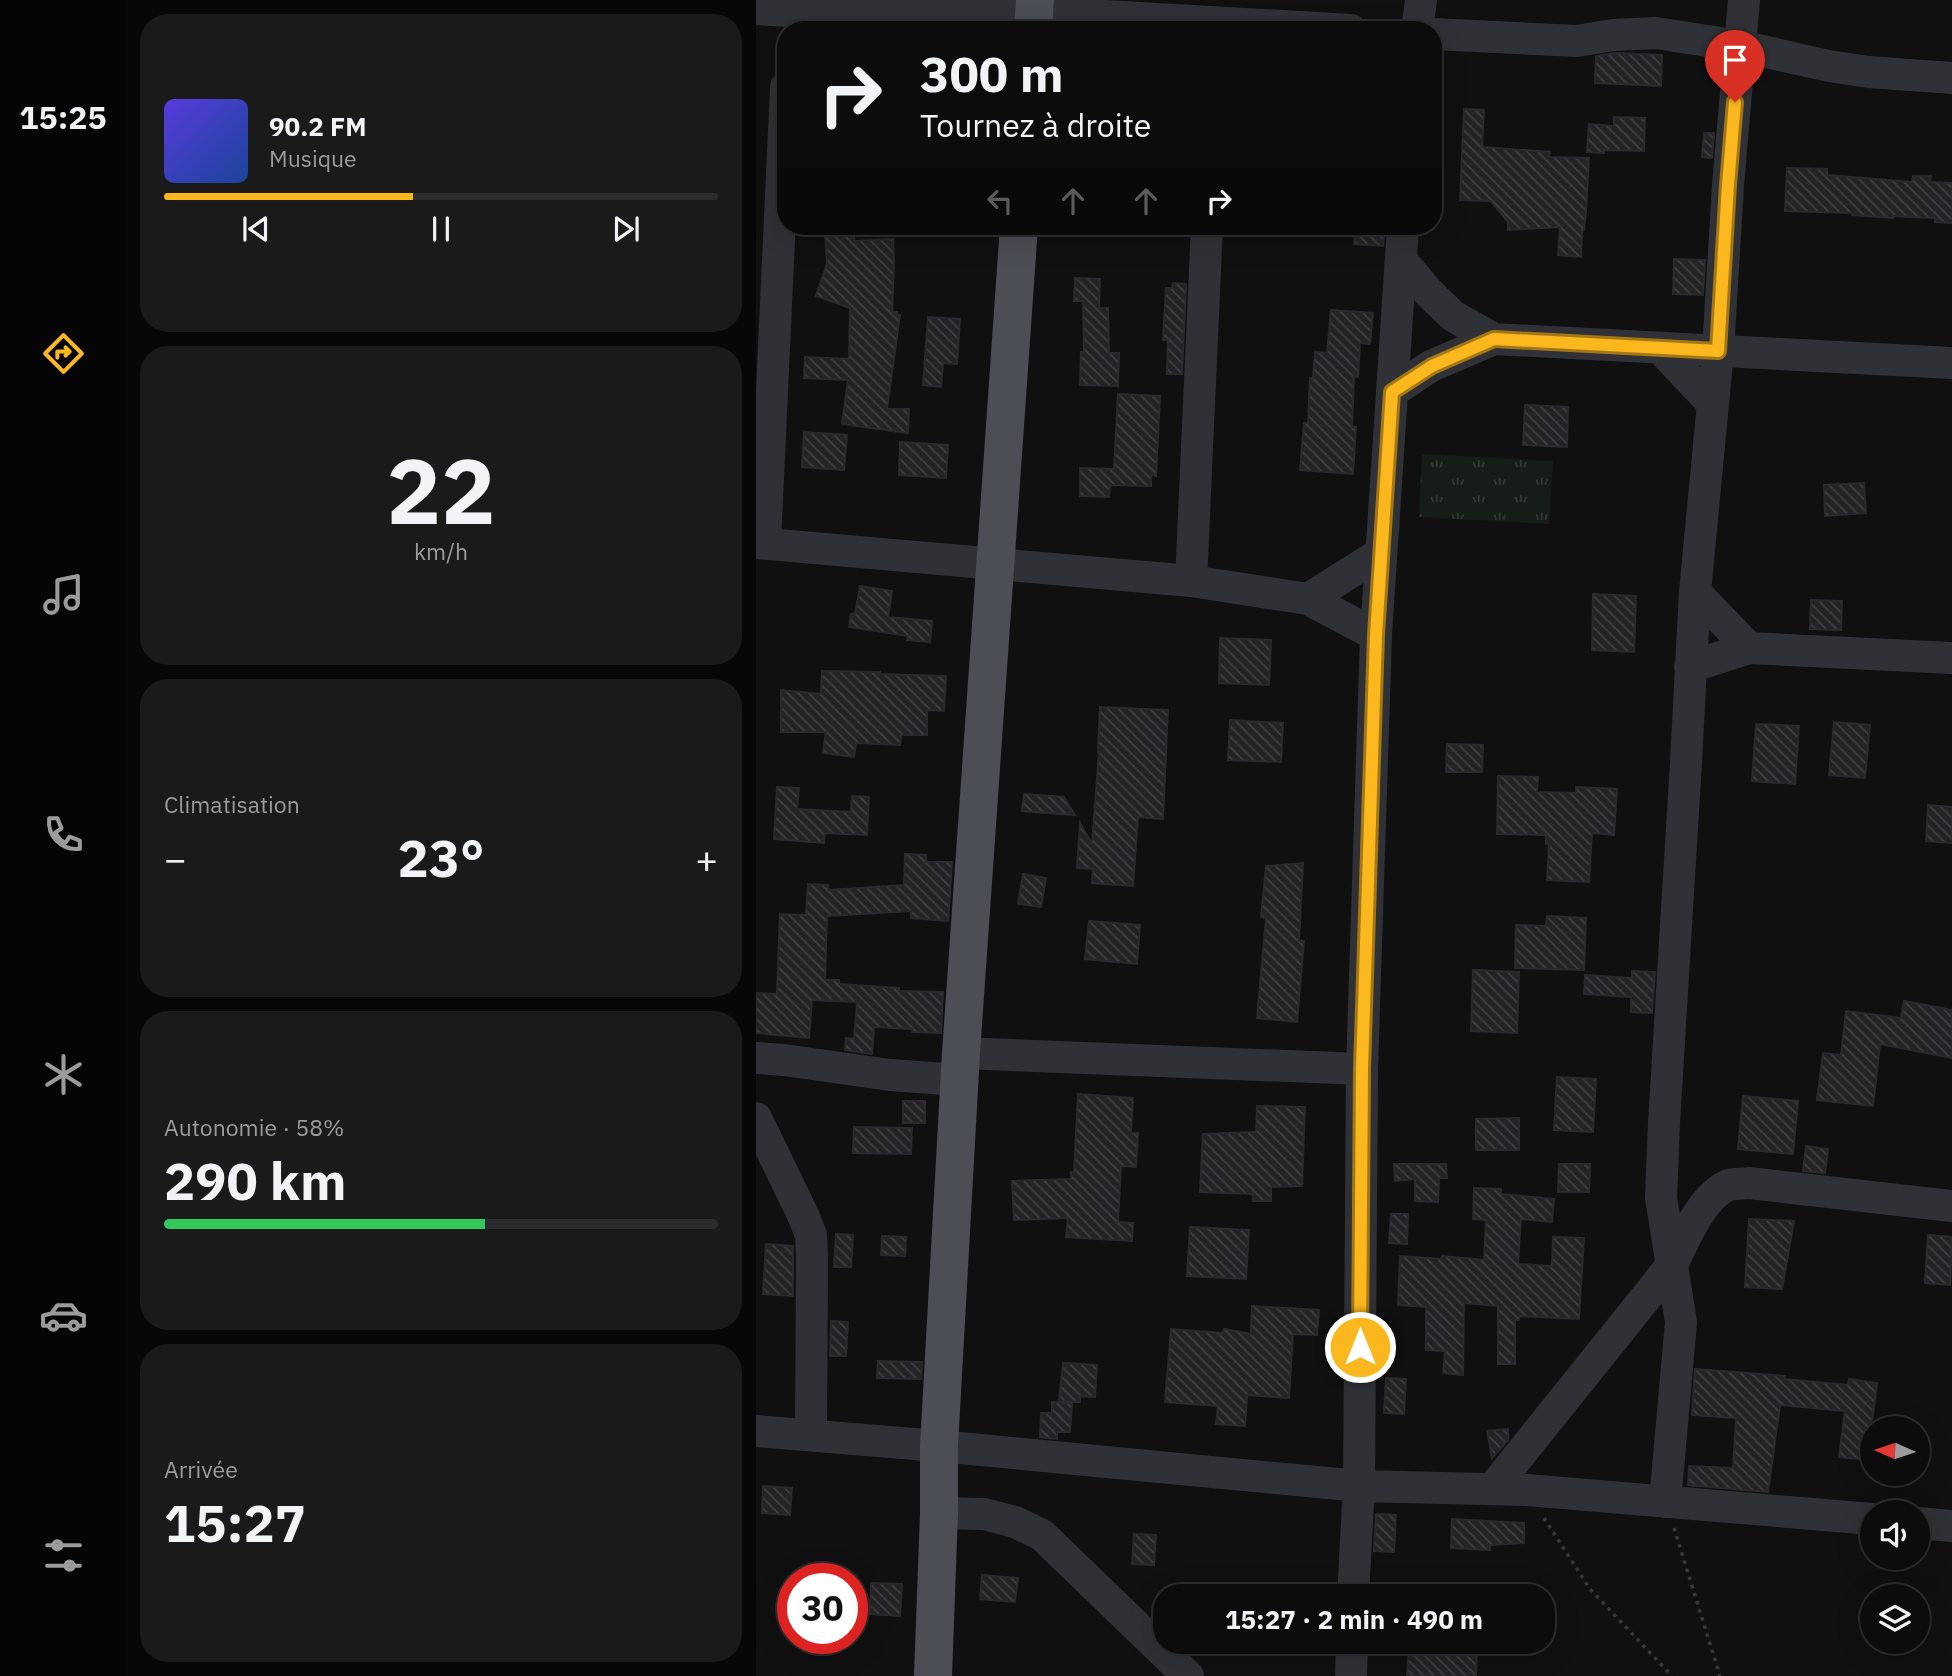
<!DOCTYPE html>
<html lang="fr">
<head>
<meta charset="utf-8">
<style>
	body { margin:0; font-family:"IBM Plex Sans",sans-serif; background:#1a1a1b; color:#f1f3f6; height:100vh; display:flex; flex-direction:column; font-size:26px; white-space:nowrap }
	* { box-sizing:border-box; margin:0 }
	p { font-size:23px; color:#9a9b9d }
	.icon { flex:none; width:38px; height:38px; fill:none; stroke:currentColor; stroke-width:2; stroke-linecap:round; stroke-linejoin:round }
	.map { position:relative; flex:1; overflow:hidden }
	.sheet { display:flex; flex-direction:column; gap:14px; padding:14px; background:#070707; width:630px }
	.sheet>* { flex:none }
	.guide { position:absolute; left:21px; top:21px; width:665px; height:214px; border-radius:28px; box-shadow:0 7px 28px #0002,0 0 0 2px #2c2c2e; background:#0c0c0d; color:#f1f3f6; overflow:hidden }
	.needle { width:46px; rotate:273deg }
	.tools { position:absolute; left:1104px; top:1416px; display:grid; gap:14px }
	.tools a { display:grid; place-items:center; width:70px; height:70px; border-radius:50%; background:#0c0c0d; box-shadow:0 7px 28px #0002,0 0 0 2px #2c2c2e; font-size:35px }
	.speed { position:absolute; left:21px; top:1563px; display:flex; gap:14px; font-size:35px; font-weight:700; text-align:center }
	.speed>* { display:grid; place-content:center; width:91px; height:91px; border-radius:50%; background:#0c0c0d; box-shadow:0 7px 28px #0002,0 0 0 2px #2c2c2e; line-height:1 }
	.speed .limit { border:10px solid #d22; background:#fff; color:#111 }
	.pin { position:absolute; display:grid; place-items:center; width:60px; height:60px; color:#fff; margin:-72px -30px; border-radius:50% 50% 50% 0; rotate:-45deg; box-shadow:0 0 7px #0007 }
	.pin .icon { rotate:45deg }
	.me { position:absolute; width:77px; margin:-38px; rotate:0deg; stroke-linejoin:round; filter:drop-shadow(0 0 5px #0008) }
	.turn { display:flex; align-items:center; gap:24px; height:147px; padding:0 28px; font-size:32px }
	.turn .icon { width:91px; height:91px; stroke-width:2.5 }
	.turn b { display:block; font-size:49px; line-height:60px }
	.lanes { display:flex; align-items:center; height:66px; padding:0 28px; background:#0003; justify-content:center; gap:35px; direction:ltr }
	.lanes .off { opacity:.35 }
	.big { font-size:52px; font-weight:700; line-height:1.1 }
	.sheet .widget { flex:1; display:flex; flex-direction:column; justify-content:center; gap:10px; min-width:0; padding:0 24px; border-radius:28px; background:#1a1a1b }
	.sheet .dial { align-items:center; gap:0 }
	.dial b { font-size:91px; line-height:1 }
	.song { display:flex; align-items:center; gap:21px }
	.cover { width:84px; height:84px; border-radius:10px; background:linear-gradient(135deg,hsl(250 70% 55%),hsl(220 70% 35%)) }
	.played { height:7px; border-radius:4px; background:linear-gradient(90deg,#fbb81e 45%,#2c2c2e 45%) }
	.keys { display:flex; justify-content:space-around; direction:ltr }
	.heat { display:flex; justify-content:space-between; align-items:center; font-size:38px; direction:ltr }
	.charge { height:10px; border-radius:5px; background:linear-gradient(90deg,#34c759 58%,#2c2c2e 0) }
	.trip { position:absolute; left:397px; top:1584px; width:402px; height:70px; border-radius:28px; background:#0c0c0d; box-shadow:0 7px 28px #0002,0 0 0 2px #2c2c2e; font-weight:700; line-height:70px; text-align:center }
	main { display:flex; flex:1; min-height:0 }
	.tabs { display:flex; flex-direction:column; width:126px; justify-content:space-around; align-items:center; background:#050505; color:#9a9b9d }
	.tabs .icon { width:49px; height:49px }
	.tabs .selected { color:#fbb81e }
	.tabs b { font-size:32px; color:#f1f3f6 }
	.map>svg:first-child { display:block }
	.grass { fill:url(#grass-tufts) }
	.building { fill:url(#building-back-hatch); stroke:#2a292d; stroke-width:2 }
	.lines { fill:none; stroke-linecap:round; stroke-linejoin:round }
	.path { stroke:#36383d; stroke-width:3.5; stroke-dasharray:3.5 5; stroke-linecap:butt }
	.minor { stroke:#303136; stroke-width:32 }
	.major { stroke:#4c4e55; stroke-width:38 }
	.route-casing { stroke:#a37814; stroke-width:18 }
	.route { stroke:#fbb81e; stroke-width:12 }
</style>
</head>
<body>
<main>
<nav class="tabs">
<b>15:25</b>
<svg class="icon selected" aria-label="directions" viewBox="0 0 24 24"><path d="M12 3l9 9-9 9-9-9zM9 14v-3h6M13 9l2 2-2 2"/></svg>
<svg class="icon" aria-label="music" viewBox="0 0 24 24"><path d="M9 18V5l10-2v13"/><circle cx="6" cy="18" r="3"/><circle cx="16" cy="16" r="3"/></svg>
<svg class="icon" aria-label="phone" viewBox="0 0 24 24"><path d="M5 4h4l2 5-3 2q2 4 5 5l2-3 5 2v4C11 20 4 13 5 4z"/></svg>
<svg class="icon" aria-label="climate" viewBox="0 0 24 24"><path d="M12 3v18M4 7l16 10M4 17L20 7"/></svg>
<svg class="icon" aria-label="car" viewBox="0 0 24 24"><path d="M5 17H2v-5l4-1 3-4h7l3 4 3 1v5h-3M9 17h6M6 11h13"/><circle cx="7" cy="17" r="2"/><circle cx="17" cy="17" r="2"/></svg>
<svg class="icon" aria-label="filters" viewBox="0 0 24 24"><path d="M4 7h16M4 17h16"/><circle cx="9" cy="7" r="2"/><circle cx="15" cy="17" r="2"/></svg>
</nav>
<section class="sheet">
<div class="widget">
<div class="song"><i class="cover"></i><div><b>90.2 FM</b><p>Musique</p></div></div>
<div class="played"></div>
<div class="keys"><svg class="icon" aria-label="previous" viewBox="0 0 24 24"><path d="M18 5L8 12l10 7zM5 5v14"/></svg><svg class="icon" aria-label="pause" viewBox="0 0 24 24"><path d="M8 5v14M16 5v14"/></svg><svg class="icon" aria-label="next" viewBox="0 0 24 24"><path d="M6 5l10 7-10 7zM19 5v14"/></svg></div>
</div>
<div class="widget dial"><b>22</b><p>km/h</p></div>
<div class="widget"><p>Climatisation</p>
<div class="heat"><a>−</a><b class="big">23°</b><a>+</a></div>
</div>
<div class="widget"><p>Autonomie · 58%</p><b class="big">290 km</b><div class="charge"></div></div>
<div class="widget"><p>Arrivée</p><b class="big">15:27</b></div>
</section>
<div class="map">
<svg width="1196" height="1676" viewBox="0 0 1196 1676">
	<defs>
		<pattern id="grass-tufts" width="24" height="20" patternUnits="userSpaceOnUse" patternTransform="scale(1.75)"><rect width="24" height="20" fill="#161c17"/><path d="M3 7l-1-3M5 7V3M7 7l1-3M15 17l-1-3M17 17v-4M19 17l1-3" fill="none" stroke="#353a36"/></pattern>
		<pattern id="building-back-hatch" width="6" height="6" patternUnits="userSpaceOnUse" patternTransform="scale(1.75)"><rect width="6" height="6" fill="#232225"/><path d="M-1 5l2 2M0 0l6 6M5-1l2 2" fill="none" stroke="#403f42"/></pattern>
	</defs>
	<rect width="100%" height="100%" fill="#101011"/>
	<path class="grass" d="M666,454L797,461L793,524L663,517Z"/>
	<path class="building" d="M859,53L906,55L905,86L839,83L840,56Z
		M708,109L728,110L726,147L794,152L793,157L833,158L830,211L828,230H826L825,257L802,255L804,227L752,230V222L735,201L704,200Z
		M858,117L889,118L888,151L848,150V153L831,152L833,124L858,126Z
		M948,133H958L956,158L946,157Z
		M1031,168L1071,169V175L1156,182L1157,176H1175L1174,182L1196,183V223L1179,222V218L1137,216V218L1096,215V213L1029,211Z
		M600,226H629L627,246L598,244Z
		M98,232V241L137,239L138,264L136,312H141V315H144L131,409H153L152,433L86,424L92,380L48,378L49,357L93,359L94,308L60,296L71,264L69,233Z
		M918,259L949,260L947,295L917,294Z
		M319,278L344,279L343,308H352L353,353H363L362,386L324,385L325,352H328L327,301H318Z
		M417,283L430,284L426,374H411L412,340H407L410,288H416Z
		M575,310L617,313L614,344L604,343L602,377L598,376L596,427H600L597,474L544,470L548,423H552L554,378L557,379L559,352L571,353Z
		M172,317L204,319L201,364L187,363L185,387L167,385Z
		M362,394L404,396L400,476L395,475V486L354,485L353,497L324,496V468L358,469Z
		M769,405L812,407L811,447L767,445Z
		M48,432L91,435L88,470L46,467Z
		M144,442L192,445L190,478L143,475Z
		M1108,483L1110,513L1069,516L1068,485Z
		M104,586L136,591L132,617L176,621L174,642L151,640L152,636L93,627L95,614H99Z
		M837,594L880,596L878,652L836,650Z
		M1055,600L1086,601L1085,630L1054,629Z
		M464,638L515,640L513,685L463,683Z
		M66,671L124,672V674L190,676L188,711L171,710V735H145L144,745L100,743L98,757L67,753L70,732H25V690L65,694Z
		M344,707L412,710L407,819L382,817L377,886L336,883L337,869L321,868L324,823L336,844L343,752H342Z
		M474,720L527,723L525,762L472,760Z
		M1078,722L1114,725L1109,778L1073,775Z
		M1000,724L1043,726L1039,784L996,781Z
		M691,744L727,745L726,772H690Z
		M742,776L782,777L781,792L820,793V787L861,789L858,835L836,833L833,882L791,880L793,844H790V835L741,834Z
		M21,787L43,788L41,809L95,812L96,796L113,797L111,835L69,833L68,843L18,839Z
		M268,794L308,797L319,815L266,811Z
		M1172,805L1196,807V843L1170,841Z
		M149,854L170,855V862H196L192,921L155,918V911L71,916L69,980H83V984L143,988V991L187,992L185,1033L156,1032V1029L118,1027L116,1054L89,1050L90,1038L98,1039L101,1002L56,1000L53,1038L0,1033V993L21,994L24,914L50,915L52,884L72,885V890L148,885Z
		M547,863L543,941H548L541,1022L501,1018L510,918L505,917L510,866Z
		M267,874L290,878L285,907L262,904Z
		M791,916L830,918L828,970L759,968L760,925L790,926Z
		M333,921L384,925L381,964L329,959Z
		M717,970L763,972L761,1033L715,1031Z
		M876,971L899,972L896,1013L875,1012V997L828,994L829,975L876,978Z
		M1148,1001L1196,1010V1058L1124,1044L1117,1106L1061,1100L1067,1053L1085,1055L1090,1011L1145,1018Z
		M801,1077L840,1079L837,1132L798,1130Z
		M322,1094L377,1098L375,1133H382L380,1167L365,1166L362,1222L377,1223L376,1241L310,1237L312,1218L258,1220L256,1181L315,1179V1172H318Z
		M987,1096L1042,1101L1037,1154L982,1149Z
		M147,1101H169V1123H147Z
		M501,1106L549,1107L546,1186L515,1187V1201H497V1194L444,1192L447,1134L500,1132Z
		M763,1118V1150H720V1119Z
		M98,1127L156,1128L155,1154L97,1153Z
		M1050,1146L1072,1149L1069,1173L1047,1171Z
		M638,1164H690L691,1178H683L682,1202L659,1201V1179L639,1181Z
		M803,1164H834L833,1192H802Z
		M718,1188L745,1189V1194L798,1199L796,1222L765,1219L762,1264L796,1266L797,1237L828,1238L823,1319L764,1316L763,1320H759V1364H742V1306L708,1303L707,1375L687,1373L689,1351L670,1350V1307L642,1305L644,1256L685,1259L686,1256L728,1260L730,1220L717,1219Z
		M635,1214H652L651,1244L633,1243Z
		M993,1219L1038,1221L1026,1289L989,1287Z
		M434,1227L493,1230L490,1279L431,1276Z
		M80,1234L97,1235L95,1267H78Z
		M1172,1235L1196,1237L1194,1285L1169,1283Z
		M126,1236L150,1237L149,1256L125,1255Z
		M10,1244L37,1246V1296L7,1294Z
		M496,1306L563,1310L561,1335L537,1334L533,1398L491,1395L489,1426L460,1424L462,1406L409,1402L415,1329L467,1333L468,1329L495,1334Z
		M75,1321L92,1322L90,1356H74Z
		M122,1361L166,1362L165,1379L121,1378Z
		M307,1363L341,1365L339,1397L324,1396V1402L303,1401Z
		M939,1369L1029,1376L1028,1379L1092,1385L1093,1379L1121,1383L1111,1460L1083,1457L1089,1411L1024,1405L1012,1492L932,1485L933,1466L977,1468L980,1418L936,1415Z
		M630,1378L650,1379L648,1414L628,1413Z
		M296,1402L316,1403L314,1432H301V1439L284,1437L285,1413H296Z
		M752,1429V1440L736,1458L731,1431Z
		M7,1486L36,1488L34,1515L6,1513Z
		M620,1514L640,1515L638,1552L618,1551Z
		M696,1519L768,1523V1543L734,1545V1550L695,1548Z
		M378,1534L400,1535L398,1565L376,1564Z
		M226,1575L262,1578L259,1602L224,1599Z
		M115,1583L146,1584L144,1616L114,1614Z
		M653,1647L721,1650L720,1676H651Z"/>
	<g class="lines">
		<path class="path" d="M788,1518L834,1589L916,1676
			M918,1528L964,1676"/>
		<path class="minor" d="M0,9L33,11L278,12L595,30
			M661,30L665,0
			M677,34L821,41L857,35L900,33L984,46L1073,66L1113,72L1196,78
			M645,260L673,293L697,316L738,339L1196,363
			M904,348L957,404
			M636,392L675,366L738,339
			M0,543L435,581L552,599L620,635
			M9,543L30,87
			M435,581L451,226
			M939,592L993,648
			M552,599L625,553
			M934,667L993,648L1196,658
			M205,1053L606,1069
			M0,1058L28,1060L134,1075L204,1080
			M0,1118L47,1215L55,1235L56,1259L55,1434
			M0,1431L183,1446L603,1486L771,1490L1116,1519
			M737,1488L916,1265C928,1240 944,1200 970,1186C976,1183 986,1184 993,1183L1196,1206
			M909,1502L925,1322L905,1198L908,1123L930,762L939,592L962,351L972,185L988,0
			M183,1513L228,1514L259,1522L286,1535L432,1676
			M1162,1523L1196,1526
			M597,1596L603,1486L606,1069L620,635L647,226
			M595,1676L596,1642"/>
		<path class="major" d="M277,30L279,0
			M177,1676L183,1513V1446L205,1053L263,226"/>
	</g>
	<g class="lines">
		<g class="route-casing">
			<path id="route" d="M604,1347L606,1069L620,635L636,392L676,366L738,339L962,351L972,185L979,102"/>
		</g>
		<use href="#route" class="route"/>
	</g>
</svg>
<div class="tools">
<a><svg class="needle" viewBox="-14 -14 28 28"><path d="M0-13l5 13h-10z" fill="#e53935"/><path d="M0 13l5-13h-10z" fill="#9a9b9d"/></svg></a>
<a><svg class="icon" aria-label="sound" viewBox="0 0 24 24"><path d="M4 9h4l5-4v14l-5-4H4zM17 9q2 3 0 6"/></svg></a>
<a><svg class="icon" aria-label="layers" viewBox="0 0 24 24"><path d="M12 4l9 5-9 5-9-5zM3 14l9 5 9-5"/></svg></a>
</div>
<div class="speed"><div class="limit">30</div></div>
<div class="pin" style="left:979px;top:102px;background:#d93025"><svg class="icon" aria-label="arrive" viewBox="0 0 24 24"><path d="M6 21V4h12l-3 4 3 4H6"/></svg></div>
<svg class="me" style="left:604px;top:1347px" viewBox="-20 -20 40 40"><circle r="17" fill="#fbb81e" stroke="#fff" stroke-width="3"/><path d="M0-11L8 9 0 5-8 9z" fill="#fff"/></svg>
<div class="trip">15:27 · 2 min · 490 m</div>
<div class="guide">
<div class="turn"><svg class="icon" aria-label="right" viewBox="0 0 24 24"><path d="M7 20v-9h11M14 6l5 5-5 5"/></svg><div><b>300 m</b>Tournez à droite</div></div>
<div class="lanes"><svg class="icon off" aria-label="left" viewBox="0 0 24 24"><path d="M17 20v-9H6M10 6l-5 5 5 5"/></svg><svg class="icon off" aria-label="ahead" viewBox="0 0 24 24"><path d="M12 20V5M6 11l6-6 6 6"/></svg><svg class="icon off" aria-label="ahead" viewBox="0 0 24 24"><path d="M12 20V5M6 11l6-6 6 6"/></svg><svg class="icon" aria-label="right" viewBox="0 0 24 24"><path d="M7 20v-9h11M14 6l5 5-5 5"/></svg></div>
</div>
</div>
</main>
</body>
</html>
